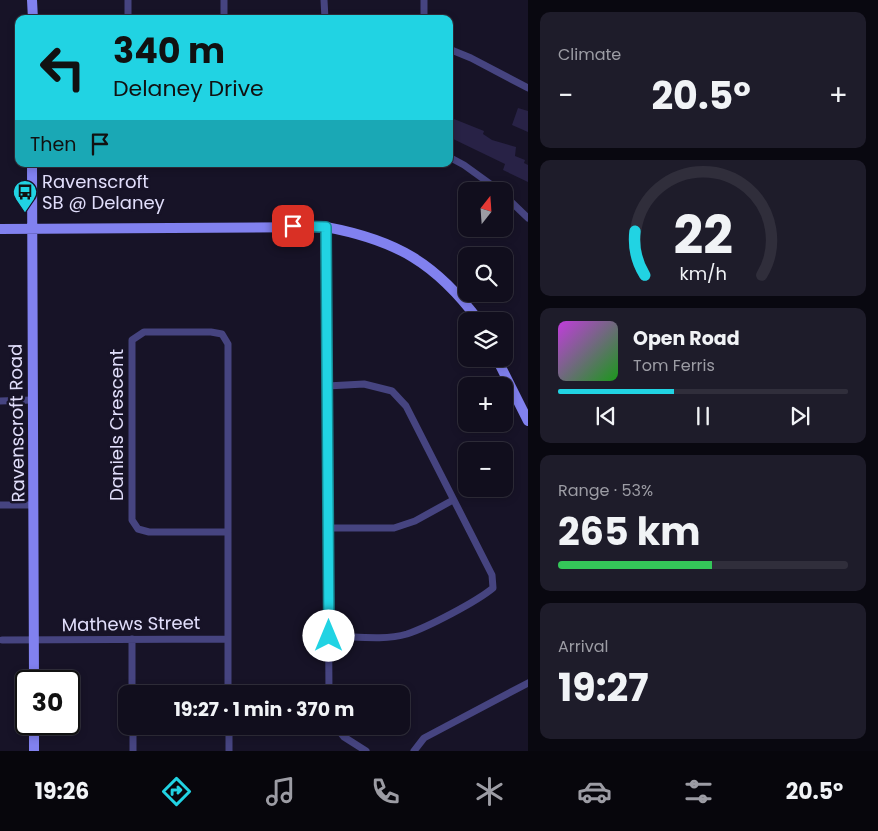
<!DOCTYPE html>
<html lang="en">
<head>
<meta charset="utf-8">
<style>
	body { margin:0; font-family:Poppins,sans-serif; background:#1e1c2a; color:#f1f3f6; height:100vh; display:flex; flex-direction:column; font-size:19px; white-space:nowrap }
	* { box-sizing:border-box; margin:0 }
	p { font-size:16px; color:#9c9ca4 }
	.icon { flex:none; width:28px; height:28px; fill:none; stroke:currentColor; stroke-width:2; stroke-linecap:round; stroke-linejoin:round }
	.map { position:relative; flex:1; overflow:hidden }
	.drawer { display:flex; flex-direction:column; gap:12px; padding:12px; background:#090810; width:350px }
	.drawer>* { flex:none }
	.banner { position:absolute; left:15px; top:15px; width:438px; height:152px; border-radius:10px; box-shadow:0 2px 8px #0003,0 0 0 1px #302e3b; background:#21d3e3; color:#111; overflow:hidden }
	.needle { width:32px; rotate:17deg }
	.tools { position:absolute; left:458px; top:182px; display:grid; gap:10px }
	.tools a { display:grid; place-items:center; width:55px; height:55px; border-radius:10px; background:#110e1d; box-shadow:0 2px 8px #0003,0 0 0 1px #302e3b; font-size:25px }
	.speed { position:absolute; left:15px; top:670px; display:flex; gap:10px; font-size:25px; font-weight:700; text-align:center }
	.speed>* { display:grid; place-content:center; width:65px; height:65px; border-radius:50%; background:#110e1d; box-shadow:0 2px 8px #0003,0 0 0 1px #302e3b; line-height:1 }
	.speed .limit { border:2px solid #111; border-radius:8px; background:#fff; color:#111 }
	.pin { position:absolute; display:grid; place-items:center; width:42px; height:42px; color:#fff; margin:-21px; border-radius:10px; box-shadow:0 2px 8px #0006 }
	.me { position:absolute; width:55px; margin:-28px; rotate:0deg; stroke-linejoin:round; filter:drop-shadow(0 0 4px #0008) }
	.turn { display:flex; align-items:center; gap:18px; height:105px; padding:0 15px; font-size:22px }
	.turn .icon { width:65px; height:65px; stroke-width:2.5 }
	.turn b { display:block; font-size:35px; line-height:42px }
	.then { display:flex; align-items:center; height:48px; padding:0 15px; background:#0003; gap:10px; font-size:19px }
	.big { font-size:38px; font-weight:700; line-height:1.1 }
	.drawer .widget { flex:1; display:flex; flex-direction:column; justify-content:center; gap:8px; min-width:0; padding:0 18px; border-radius:10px; background:#1e1c2a }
	.drawer .dial { align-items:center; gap:0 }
	.dial svg { height:130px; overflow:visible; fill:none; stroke:#302e3b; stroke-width:7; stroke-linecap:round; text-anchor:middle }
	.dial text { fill:#f1f3f6; stroke:none }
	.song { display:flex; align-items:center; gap:15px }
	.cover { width:60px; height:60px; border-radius:8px; background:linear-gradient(135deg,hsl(290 70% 55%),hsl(120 70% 35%)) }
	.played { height:5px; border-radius:2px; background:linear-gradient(90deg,#21d3e3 40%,#302e3b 40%) }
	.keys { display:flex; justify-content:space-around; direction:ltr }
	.heat { display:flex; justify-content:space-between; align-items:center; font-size:28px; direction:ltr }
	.charge { height:8px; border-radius:4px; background:linear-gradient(90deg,#34c759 53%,#302e3b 0) }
	.trip { position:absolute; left:118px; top:685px; width:292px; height:50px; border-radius:10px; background:#110e1d; box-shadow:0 2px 8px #0003,0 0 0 1px #302e3b; font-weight:700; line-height:50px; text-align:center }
	.tabs { display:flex; height:80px; justify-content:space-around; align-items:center; background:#07060c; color:#9c9ca4 }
	.tabs .icon { width:35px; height:35px }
	.tabs .current { color:#21d3e3 }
	.tabs b { font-size:22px; color:#f1f3f6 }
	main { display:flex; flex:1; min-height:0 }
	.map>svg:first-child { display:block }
	.building { fill:#282246 }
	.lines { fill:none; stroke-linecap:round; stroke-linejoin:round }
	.street { stroke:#464480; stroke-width:7 }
	.secondary { stroke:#8181ef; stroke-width:10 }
	.route-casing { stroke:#158994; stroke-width:12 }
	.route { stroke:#21d3e3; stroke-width:9 }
	.labels { text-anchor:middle; stroke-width:5; stroke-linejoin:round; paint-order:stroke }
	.poi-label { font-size:18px; fill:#e1defb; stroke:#171327; text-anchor:start }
	.street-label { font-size:18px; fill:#e1defb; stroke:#171327 }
</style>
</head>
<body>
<main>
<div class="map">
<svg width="528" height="751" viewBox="0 0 528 751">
	<rect width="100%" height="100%" fill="#171327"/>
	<path class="building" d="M518,108L528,111V132L512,125Z
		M449,117L484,131L483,134L492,140L516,147L515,156L525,160L524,163L528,165V182L503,170L505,164L449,137Z"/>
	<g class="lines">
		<path class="street" d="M128,0V19
			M224,0V19
			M324,0L325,19
			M424,0V19
			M449,49L471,58L528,88
			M449,157L464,165L500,191
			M504,195L528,218
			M326,227L329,694
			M327,386L364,384L392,391L406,406L492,575L493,588C476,602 428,627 407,634C383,641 353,636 329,636
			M0,401L32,400
			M0,505H34
			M328,528H394L415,521L453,500
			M228,532H149L138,529L132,520V340L144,332H211L222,334L228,344V694
			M132,639V694
			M2,640L228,639
			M133,726V751
			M229,726V751
			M335,726L344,737L366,751
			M414,751L424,738L528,683"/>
		<path class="secondary" d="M32,0L33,19
			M32,164L34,681
			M0,229L326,227C396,240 436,263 479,321
			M497,359L528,421
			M34,724V751"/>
	</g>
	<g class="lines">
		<g class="route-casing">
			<path id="route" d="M293,226L326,227L329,636"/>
		</g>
		<use href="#route" class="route"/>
	</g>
	<defs>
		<g id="bus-pin" transform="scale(1.25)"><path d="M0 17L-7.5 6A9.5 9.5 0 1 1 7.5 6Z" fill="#21d3e3" stroke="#171327"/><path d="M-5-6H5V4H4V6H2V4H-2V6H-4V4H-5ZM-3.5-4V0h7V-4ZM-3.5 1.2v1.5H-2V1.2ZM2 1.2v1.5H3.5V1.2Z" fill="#111"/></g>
	</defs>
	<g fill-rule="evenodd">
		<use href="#bus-pin" x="25" y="192"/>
	</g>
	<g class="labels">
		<g class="poi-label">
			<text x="42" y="188">Ravenscroft<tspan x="42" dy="21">SB @ Delaney</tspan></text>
		</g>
		<g class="street-label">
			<text transform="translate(17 423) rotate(-91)" y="6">Ravenscroft Road</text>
			<text transform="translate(117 425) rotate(-90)" y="6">Daniels Crescent</text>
			<text transform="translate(131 624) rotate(-1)" y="6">Mathews Street</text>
		</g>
	</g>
</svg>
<div class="tools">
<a><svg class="needle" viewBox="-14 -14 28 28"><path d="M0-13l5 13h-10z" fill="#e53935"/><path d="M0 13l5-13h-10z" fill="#9c9ca4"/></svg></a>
<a><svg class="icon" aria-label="search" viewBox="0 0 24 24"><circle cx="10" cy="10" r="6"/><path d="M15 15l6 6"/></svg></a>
<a><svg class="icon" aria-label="layers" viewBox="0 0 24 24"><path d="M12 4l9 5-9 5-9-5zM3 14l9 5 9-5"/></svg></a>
<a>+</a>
<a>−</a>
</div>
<div class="speed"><div class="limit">30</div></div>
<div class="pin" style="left:293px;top:226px;background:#d93025"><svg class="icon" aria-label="arrive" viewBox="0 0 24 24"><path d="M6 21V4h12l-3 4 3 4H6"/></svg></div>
<svg class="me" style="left:329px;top:636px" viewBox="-20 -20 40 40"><circle r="19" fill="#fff"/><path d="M0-13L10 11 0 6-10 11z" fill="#21d3e3"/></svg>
<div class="trip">19:27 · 1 min · 370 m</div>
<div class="banner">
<div class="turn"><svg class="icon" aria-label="left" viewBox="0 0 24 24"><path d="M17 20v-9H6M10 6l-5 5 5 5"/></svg><div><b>340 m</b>Delaney Drive</div></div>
<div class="then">Then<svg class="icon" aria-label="arrive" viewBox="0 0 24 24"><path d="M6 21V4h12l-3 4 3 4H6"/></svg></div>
</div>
</div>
<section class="drawer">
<div class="widget"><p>Climate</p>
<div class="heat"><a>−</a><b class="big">20.5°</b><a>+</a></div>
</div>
<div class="widget dial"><svg viewBox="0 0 100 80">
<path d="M14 69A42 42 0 1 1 86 69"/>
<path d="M14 69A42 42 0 0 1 8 42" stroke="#21d3e3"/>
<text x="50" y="56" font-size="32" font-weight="700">22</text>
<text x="50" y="72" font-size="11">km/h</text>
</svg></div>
<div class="widget">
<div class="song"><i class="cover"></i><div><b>Open Road</b><p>Tom Ferris</p></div></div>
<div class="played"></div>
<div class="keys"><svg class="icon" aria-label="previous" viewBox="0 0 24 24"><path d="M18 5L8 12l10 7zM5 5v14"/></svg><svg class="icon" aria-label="pause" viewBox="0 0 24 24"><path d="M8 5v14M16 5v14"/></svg><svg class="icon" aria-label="next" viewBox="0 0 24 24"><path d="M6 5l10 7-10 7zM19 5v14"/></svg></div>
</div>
<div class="widget"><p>Range · 53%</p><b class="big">265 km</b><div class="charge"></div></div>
<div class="widget"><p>Arrival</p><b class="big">19:27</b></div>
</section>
</main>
<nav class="tabs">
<b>19:26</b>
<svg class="icon current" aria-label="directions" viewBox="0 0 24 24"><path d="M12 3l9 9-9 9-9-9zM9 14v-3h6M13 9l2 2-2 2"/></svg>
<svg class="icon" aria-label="music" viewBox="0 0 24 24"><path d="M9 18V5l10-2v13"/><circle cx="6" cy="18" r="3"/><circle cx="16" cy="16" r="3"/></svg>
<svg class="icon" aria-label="phone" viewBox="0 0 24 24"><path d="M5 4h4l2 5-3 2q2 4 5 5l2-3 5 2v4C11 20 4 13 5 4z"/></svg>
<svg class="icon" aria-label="climate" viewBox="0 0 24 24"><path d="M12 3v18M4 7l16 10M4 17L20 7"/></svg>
<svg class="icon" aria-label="car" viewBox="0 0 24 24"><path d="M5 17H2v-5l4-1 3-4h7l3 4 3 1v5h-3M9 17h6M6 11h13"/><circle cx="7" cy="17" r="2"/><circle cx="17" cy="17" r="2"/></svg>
<svg class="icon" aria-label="filters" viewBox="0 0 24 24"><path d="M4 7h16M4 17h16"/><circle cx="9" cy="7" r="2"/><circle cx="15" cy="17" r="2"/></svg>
<b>20.5°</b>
</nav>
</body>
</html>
